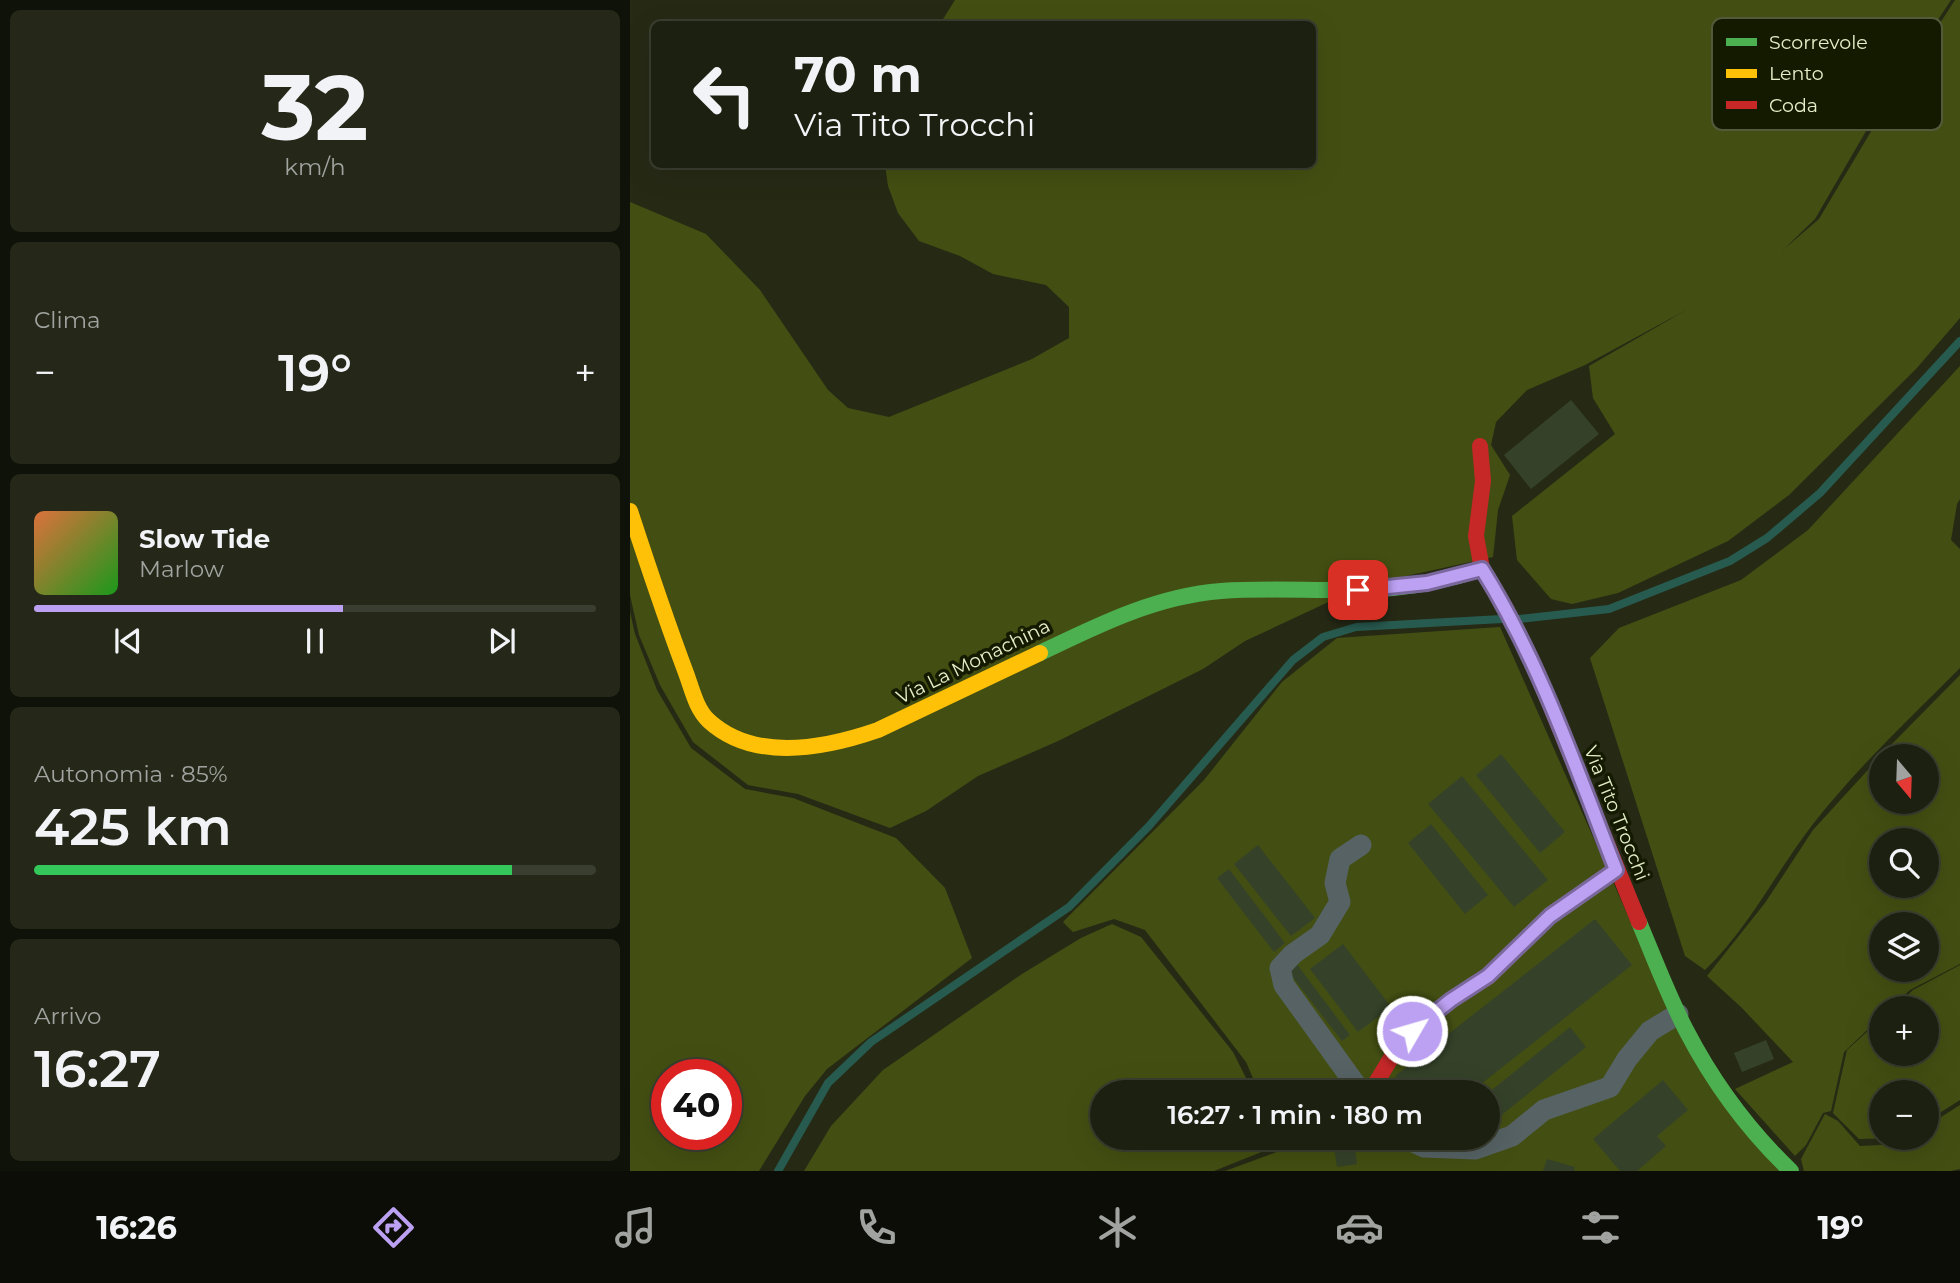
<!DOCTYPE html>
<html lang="it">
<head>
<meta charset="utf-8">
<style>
	body { margin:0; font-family:Montserrat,sans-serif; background:#252819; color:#f1f3f6; height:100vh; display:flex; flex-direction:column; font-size:26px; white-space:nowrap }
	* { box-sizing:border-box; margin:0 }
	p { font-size:23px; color:#a0a39f }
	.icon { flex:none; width:38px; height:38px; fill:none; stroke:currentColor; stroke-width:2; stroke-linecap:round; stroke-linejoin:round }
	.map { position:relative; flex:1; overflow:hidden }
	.panel { display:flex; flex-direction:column; gap:10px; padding:10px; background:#0f1209; width:630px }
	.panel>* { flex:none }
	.banner { position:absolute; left:21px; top:21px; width:665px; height:147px; border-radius:10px; box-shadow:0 7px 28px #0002,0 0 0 2px #3a3e30; background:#1c2010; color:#f1f3f6; overflow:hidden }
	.needle { width:46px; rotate:161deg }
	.controls { position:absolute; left:1239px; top:744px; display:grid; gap:14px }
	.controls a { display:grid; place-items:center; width:70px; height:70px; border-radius:50%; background:#1c2010; box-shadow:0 7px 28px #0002,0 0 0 2px #3a3e30; font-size:35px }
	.speed { position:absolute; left:21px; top:1059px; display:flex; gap:14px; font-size:35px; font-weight:700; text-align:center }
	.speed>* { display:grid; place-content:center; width:91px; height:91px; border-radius:50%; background:#1c2010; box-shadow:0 7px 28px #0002,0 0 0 2px #3a3e30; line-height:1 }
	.speed .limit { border:10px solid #d22; background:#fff; color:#111 }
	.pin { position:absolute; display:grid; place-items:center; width:60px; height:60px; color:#fff; margin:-30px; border-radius:14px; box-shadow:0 4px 10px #0006 }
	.me { position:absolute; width:77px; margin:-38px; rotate:52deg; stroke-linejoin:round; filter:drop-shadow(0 0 5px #0008) }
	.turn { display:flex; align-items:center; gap:24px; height:147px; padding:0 28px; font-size:32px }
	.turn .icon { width:91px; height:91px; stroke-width:2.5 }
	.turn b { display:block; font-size:49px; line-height:60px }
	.big { font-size:52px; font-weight:600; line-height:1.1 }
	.panel .tile { flex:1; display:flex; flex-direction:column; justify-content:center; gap:10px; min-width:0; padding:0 24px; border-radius:10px; background:#252819 }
	.panel .dial { align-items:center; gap:0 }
	.dial b { font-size:91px; line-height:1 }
	.song { display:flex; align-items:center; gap:21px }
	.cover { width:84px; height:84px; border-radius:10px; background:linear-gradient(135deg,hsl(20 70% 55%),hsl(120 70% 35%)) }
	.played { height:7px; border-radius:4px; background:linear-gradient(90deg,#bca0f2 55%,#3a3e30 55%) }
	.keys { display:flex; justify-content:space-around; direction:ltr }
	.heat { display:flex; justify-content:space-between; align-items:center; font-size:38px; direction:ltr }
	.charge { height:10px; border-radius:5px; background:linear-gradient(90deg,#34c759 85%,#3a3e30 0) }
	.trip { position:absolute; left:460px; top:1080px; width:410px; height:70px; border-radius:35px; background:#1c2010; box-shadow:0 7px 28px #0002,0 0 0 2px #3a3e30; font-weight:600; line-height:70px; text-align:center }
	.menu { display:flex; height:112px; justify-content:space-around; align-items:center; background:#0b0d06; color:#a0a39f }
	.menu .icon { width:49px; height:49px }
	.menu .current { color:#bca0f2 }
	.menu b { font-size:32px; color:#f1f3f6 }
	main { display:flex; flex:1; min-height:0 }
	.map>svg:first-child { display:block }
	.green { fill:#434f12; fill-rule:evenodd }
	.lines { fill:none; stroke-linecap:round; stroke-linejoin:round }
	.stream { stroke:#285b50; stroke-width:8 }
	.building { fill:#354229 }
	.street { stroke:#566264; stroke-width:21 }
	.fast { stroke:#4caf50; stroke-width:16 }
	.slow { stroke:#ffc107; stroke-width:16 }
	.jam { stroke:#c62828; stroke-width:16 }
	.route-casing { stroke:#7a689d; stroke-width:18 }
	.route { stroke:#bca0f2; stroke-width:12 }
	.labels { text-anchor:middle; stroke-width:7; stroke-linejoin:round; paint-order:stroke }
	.street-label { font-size:19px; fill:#e4eec9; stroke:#141a00 }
	.key { fill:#141a00; stroke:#525a3c; stroke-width:2 }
	.key-label { font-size:19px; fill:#e4eec9 }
</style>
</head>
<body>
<main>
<section class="panel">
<div class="tile dial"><b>32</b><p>km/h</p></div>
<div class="tile"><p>Clima</p>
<div class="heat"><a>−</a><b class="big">19°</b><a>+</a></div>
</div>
<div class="tile">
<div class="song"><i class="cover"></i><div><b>Slow Tide</b><p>Marlow</p></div></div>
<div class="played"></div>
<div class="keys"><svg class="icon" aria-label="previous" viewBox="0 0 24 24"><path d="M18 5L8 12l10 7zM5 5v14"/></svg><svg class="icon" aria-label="pause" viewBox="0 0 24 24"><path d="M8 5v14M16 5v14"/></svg><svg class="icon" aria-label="next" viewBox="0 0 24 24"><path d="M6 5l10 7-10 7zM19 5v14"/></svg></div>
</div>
<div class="tile"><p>Autonomia · 85%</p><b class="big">425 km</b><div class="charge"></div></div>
<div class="tile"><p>Arrivo</p><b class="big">16:27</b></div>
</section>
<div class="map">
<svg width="1330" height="1171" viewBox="0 0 1330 1171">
	<rect width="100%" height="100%" fill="#262a15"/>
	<path class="green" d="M325,0H1321L1247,112L1185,219L1153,250L1189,219L1252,113L1325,0H1330V318L1286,369L1159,495L1098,541L988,593L942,604L921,599L887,560L882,516L985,434L963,398L959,366L1058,309L955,365L897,390L866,422L861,445L880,475L868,510L863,557L735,585L615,641L573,669L428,741L348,776L296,811L260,828L168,794L118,785L63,742L30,685L9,635L0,595V202L76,234L130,290L198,390L218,408L259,417L402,359L439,338V307L416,285L363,274L330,256L289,241L268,213L258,186L255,165L682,164V24H310Z
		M1330,366V499L1327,504L1321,540L1330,549V668C1280,718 1227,768 1183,824C1146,872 1119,928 1075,970L1055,956L960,658L989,628L1111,580L1178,530Z
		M0,612L5,634L27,690L61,748L115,789L163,798L266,838L315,888L342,958L197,1069L175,1096L129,1171H0ZM96,1074V1134H37V1074Z
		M870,627L1033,995L1160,1171H595L652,1150L647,1138H858V1092H629L616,1062L515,930L484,919L443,932L433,922L574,780L652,682L707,638Z
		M1330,675V964L1280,990L1260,1008H1251V1017L1214,1052L1201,1111L1193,1113L1176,1145L1165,1156L1105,1089L1163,1062L1112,1008L1077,976L1135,903L1183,830L1257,749ZM1251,756H1297V802H1251ZM1251,840H1297V886H1251ZM1251,924H1297V970H1251Z
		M482,924L511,937L603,1052L623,1092H472V1138H642L644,1147L584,1171H174L201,1126L253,1070L392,974L451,938Z
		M1330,965V1100L1297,1121V1092H1251V1138H1271L1229,1139L1203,1113L1217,1050L1251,1019V1054H1297V1008H1264L1283,990Z
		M1330,1105V1169L1321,1171H1174L1171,1159L1195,1114L1208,1121L1230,1146L1269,1144L1279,1138H1297V1126Z"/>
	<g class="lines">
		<path class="stream" d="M889,619L979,609L1100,561L1137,538L1190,493L1330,341
			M148,1171L198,1083L241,1042L439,907L519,826L663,660L693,637L726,627L872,619"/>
	</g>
	<path class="building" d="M941,400L969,434L901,489L874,455Z
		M871,754L935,832L910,853L846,775Z
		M832,776L918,880L884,907L798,804Z
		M801,824L858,895L835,914L778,843Z
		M628,845L685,918L661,936L604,864Z
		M599,869L655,943L644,952L587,878Z
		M965,919L1002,965L841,1092H777L765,1076Z
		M713,944L761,1007L728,1032L680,969Z
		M663,959L720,1035L712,1041L654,966Z
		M940,1027L956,1047L863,1122L858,1115V1093Z
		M1136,1040L1144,1059L1112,1072L1104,1053Z
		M1033,1080L1058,1110L1027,1136L1036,1146L1007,1171H990L963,1139Z
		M724,1143L727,1164L707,1167L704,1147Z
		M917,1159L945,1167L944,1171H913Z"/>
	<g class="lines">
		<path class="street" d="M731,1092L654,985L650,968L663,954L690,935L710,902L705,883L710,859L731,845
			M775,1138L794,1147L845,1149L882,1136L914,1110L980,1087L997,1059L1020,1031L1048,1014"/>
		<path class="fast" d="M410,653C468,625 526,596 591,591C648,587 706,593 763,588C794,585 823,578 852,569
			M1009,922C1024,958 1038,995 1056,1030C1083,1082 1119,1131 1161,1171"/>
		<path class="slow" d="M0,511C18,566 36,620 56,673C62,689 66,709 79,721C125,763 196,748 248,730L410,653"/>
		<path class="jam" d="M850,446L853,481L846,536L852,569L876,609L903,663L1009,922
			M744,1092V1086L766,1050L782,1031L821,1000L858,977L920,916L986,870"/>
	</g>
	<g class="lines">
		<g class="route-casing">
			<path id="route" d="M728,590L797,583L852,569C910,662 946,768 986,870L920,916L858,976L821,1000L782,1031"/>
		</g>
		<use href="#route" class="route"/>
	</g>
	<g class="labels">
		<g class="street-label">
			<text transform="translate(343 661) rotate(-26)" y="7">Via La Monachina</text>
			<text transform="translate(987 813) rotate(68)" y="7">Via Tito Trocchi</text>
		</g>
	</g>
	<rect x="1082" y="18" width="230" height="112" rx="10" class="key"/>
	<rect x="1096" y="38" width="31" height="8" fill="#4caf50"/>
	<rect x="1096" y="69" width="31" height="9" fill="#ffc107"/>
	<rect x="1096" y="101" width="31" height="8" fill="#c62828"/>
	<g class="key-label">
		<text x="1139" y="49">Scorrevole</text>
		<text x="1139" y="80">Lento</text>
		<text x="1139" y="112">Coda</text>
	</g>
</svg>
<div class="controls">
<a><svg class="needle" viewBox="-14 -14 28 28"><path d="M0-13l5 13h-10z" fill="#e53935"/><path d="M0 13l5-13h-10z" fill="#a0a39f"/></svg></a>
<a><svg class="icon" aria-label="search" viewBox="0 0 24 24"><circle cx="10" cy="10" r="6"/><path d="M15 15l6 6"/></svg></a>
<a><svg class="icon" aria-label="layers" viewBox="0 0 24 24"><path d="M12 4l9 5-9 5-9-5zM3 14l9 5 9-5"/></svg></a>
<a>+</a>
<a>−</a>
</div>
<div class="speed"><div class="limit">40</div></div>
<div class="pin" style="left:728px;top:590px;background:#d93025"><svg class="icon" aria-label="arrive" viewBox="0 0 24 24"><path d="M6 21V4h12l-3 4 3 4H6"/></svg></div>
<svg class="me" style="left:782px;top:1031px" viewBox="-20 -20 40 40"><circle r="17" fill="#bca0f2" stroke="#fff" stroke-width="3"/><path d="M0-11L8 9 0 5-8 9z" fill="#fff"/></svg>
<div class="trip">16:27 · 1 min · 180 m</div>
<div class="banner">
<div class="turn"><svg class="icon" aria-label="left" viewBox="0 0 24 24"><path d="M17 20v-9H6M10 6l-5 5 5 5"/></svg><div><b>70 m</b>Via Tito Trocchi</div></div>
</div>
</div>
</main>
<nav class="menu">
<b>16:26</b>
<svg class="icon current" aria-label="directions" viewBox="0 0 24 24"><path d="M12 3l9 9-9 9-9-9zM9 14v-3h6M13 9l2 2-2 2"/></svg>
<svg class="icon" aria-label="music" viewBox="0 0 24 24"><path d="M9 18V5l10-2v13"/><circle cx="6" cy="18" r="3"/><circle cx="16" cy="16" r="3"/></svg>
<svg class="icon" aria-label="phone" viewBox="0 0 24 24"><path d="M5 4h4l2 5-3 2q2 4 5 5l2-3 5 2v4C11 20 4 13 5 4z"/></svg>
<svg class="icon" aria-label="climate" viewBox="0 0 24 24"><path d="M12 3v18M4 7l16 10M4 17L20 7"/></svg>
<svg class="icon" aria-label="car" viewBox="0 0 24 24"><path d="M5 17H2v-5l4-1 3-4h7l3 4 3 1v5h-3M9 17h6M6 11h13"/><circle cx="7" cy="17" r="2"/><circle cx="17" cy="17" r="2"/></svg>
<svg class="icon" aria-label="filters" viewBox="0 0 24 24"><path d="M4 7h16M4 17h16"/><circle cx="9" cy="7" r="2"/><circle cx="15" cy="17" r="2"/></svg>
<b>19°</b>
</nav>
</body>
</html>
